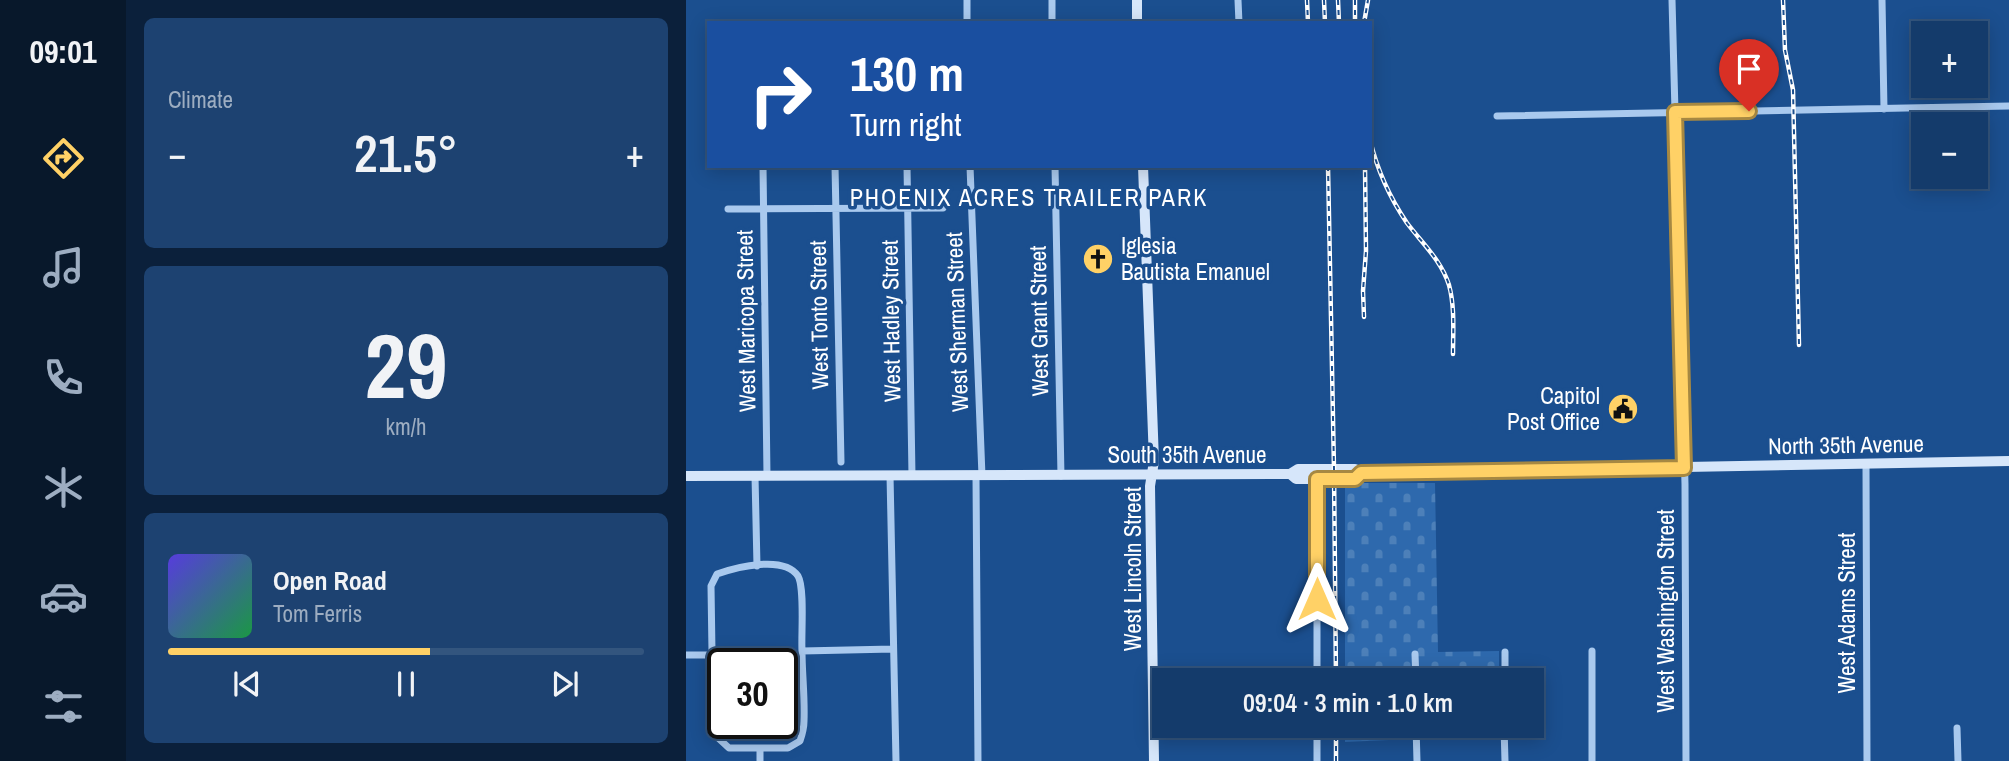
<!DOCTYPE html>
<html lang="en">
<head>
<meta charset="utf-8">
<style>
	body { margin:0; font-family:"Archivo Narrow",sans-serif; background:#1d4271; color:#f1f3f6; height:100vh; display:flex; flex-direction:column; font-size:26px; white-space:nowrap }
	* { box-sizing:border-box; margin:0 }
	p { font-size:23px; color:#9dadc1 }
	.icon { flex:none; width:38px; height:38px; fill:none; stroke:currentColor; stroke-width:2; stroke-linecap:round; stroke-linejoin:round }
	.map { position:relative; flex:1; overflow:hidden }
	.side { display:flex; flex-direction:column; gap:18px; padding:18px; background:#0b203b; width:560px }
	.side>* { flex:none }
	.banner { position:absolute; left:21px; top:21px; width:665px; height:147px; border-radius:0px; box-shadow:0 4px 18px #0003,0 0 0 2px #33557e; background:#1a4fa0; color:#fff; overflow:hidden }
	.fabs { position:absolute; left:1225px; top:21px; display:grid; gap:14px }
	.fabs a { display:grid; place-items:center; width:77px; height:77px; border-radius:0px; background:#143b6b; box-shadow:0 4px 18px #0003,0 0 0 2px #33557e; font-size:35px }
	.speed { position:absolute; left:21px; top:648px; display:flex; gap:14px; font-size:35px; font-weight:700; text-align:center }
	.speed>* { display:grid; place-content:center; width:91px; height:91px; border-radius:50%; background:#143b6b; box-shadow:0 4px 18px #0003,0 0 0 2px #33557e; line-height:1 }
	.speed .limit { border:4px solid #111; border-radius:10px; background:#fff; color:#111 }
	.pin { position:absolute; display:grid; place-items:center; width:60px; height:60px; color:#fff; margin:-72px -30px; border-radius:50% 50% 50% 0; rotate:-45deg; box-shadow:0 0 7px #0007 }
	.pin .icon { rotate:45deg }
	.me { position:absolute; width:77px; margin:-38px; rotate:0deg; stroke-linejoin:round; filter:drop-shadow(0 0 5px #0008) }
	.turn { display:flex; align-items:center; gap:24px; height:147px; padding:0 28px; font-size:32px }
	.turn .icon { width:91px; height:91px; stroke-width:2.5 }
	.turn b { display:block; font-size:49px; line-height:60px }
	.big { font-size:52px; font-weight:600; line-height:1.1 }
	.side .card { flex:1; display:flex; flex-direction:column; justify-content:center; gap:10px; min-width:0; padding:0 24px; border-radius:10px; background:#1d4271 }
	.side .dial { align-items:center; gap:0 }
	.dial b { font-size:91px; line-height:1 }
	.song { display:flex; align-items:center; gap:21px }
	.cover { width:84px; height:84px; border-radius:10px; background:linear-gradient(135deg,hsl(250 70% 55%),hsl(140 70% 35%)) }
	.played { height:7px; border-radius:4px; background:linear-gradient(90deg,#ffd166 55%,#33557e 55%) }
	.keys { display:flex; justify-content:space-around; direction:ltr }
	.heat { display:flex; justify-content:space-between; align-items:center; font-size:38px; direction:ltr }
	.trip { position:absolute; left:466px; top:668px; width:392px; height:70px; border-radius:0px; background:#143b6b; box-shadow:0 4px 18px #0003,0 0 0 2px #33557e; font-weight:600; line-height:70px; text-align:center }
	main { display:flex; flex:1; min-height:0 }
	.dock { display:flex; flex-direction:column; width:126px; justify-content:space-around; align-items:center; background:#08182b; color:#9dadc1 }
	.dock .icon { width:49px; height:49px }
	.dock .selected { color:#ffd166 }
	.dock b { font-size:32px; color:#f1f3f6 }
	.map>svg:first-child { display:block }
	.cemetery { fill:url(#cemetery-stones) }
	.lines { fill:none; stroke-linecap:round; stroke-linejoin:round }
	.street { stroke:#a9c9ee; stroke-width:7 }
	.secondary { stroke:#d6e6fa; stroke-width:10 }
	.rail-casing { stroke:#fff; stroke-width:4.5 }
	.rail { stroke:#1b4f8f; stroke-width:2; stroke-dasharray:5; stroke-linecap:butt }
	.route-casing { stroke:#a68842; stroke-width:18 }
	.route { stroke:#ffd166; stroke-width:12 }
	.labels { text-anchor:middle; stroke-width:7; stroke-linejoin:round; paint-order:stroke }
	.poi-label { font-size:23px; fill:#fff; stroke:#1b4f8f; text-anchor:start }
	.street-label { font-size:23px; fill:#fff; stroke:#1b4f8f }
	.neighbourhood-label { font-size:24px; letter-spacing:2px; fill:#fff; stroke:#1b4f8f }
</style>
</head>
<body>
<main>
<nav class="dock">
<b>09:01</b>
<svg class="icon selected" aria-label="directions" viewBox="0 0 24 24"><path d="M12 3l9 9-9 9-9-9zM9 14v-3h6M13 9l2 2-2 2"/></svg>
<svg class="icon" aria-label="music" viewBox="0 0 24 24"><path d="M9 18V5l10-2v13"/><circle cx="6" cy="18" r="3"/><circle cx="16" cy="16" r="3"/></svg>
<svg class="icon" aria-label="phone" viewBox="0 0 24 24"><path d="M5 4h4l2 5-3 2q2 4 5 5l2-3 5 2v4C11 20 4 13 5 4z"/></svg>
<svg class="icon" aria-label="climate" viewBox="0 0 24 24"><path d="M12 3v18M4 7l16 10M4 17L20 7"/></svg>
<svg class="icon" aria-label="car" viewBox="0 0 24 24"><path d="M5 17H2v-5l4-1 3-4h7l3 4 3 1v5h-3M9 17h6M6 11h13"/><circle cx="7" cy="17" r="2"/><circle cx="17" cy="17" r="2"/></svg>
<svg class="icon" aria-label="filters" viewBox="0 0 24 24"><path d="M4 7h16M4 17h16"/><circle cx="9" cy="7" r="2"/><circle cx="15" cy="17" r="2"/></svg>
</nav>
<section class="side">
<div class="card"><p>Climate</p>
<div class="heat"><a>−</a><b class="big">21.5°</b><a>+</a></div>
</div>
<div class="card dial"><b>29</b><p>km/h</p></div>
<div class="card">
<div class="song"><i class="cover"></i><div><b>Open Road</b><p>Tom Ferris</p></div></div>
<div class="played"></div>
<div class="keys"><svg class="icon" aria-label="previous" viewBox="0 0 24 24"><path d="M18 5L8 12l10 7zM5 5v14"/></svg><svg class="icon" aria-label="pause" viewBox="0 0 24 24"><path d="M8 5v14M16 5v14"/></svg><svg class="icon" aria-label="next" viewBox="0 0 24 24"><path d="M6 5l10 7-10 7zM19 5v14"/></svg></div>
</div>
</section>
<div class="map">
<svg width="1323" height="761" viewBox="0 0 1323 761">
	<defs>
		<pattern id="cemetery-stones" width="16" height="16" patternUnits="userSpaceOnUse" patternTransform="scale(1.75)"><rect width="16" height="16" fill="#2e69ad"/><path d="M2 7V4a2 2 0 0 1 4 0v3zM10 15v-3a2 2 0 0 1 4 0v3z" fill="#4d80b9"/></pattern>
	</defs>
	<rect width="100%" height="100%" fill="#1b4f8f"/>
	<path class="cemetery" d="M659,483H749L752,652L813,651V681H659Z
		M659,726H813V735L659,742Z"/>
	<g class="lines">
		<path class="street" d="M281,0V23
			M366,0V23
			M552,0L553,23
			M986,0L999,484L1000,761
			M1196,0L1198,109
			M811,116L1323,106
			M77,166L81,476
			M149,166L155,462
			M221,166L226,476
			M284,166L296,476
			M369,166L375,476
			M42,209L257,208
			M1180,464L1181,761
			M204,475L210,761
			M69,476L71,566
			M290,476L292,761
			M116,651L207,649
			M906,651V761
			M729,654L730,681
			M0,655H26
			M631,681V479
			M819,681V652
			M730,726L731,761
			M818,726L819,761
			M1271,728L1272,761
			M74,748H102L114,741C116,735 118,728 118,721C119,697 116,674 116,651C115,635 119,588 112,576C98,555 51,567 31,574L25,586L27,719L30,736L43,748H74V761
			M631,761V726"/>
		<path class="secondary" d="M451,0V23
			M457,166L468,461L464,486L468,761
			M604,474L610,479H669L675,473
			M0,476L591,474H604L612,469H669L675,473L1323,461"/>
		<g class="rail-casing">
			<path id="rail" d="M621,0L622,23
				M638,0L639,23
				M652,0L653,23
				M669,0V23
				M1097,0L1099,50L1107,90L1113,345
				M678,23L682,0
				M684,140C691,169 704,198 721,223C736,243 755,260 763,285C769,307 767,332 767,354
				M642,166L648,469L650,681
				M678,317L677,291L680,251L679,166
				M650,761V726"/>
		</g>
		<use href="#rail" class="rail"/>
	</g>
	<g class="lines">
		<g class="route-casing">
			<path id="route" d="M631,599V479H669L675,473L998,468L989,112L1063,111"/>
		</g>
		<use href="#route" class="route"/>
	</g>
	<defs>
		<g id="church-disc" transform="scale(1.575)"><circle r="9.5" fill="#ffd166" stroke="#1b4f8f"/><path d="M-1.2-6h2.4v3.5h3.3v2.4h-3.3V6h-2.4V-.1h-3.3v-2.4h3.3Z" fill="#111"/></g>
		<g id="civic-disc" transform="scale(1.575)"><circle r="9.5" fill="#ffd166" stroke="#1b4f8f"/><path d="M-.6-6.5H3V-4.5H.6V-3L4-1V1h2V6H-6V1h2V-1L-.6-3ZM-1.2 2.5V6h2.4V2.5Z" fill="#111"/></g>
	</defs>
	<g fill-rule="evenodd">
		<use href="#church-disc" x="412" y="259"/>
		<use href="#civic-disc" x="937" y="409"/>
	</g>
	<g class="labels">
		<g class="poi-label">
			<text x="435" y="254">Iglesia<tspan x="435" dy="26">Bautista Emanuel</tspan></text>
			<text x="914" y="404" text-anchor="end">Capitol<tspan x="914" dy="26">Post Office</tspan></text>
		</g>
		<g class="street-label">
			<text transform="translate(133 315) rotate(-91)" y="8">West Tonto Street</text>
			<text transform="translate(60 321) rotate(-91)" y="8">West Maricopa Street</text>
			<text transform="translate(205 321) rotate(-91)" y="8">West Hadley Street</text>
			<text transform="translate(353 321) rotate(-91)" y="8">West Grant Street</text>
			<text transform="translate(271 322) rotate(-92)" y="8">West Sherman Street</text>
			<text transform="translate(1160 445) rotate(-1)" y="8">North 35th Avenue</text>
			<text x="501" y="463">South 35th Avenue</text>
			<text transform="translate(447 569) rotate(-90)" y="8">West Lincoln Street</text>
			<text transform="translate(980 611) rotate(-90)" y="8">West Washington Street</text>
			<text transform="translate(1161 613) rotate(-90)" y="8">West Adams Street</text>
		</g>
		<g class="neighbourhood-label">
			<text x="343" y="206">PHOENIX ACRES TRAILER PARK</text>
		</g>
	</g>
</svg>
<div class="fabs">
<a>+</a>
<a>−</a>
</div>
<div class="speed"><div class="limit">30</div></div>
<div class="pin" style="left:1063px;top:111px;background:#d93025"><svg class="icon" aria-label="arrive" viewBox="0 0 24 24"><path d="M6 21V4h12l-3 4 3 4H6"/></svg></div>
<svg class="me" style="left:631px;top:599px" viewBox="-20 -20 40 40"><path d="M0-17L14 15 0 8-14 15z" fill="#ffd166" stroke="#fff" stroke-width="4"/></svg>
<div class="trip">09:04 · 3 min · 1.0 km</div>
<div class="banner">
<div class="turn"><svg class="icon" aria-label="right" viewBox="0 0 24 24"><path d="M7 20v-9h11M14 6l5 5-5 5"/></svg><div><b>130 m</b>Turn right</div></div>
</div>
</div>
</main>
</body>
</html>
